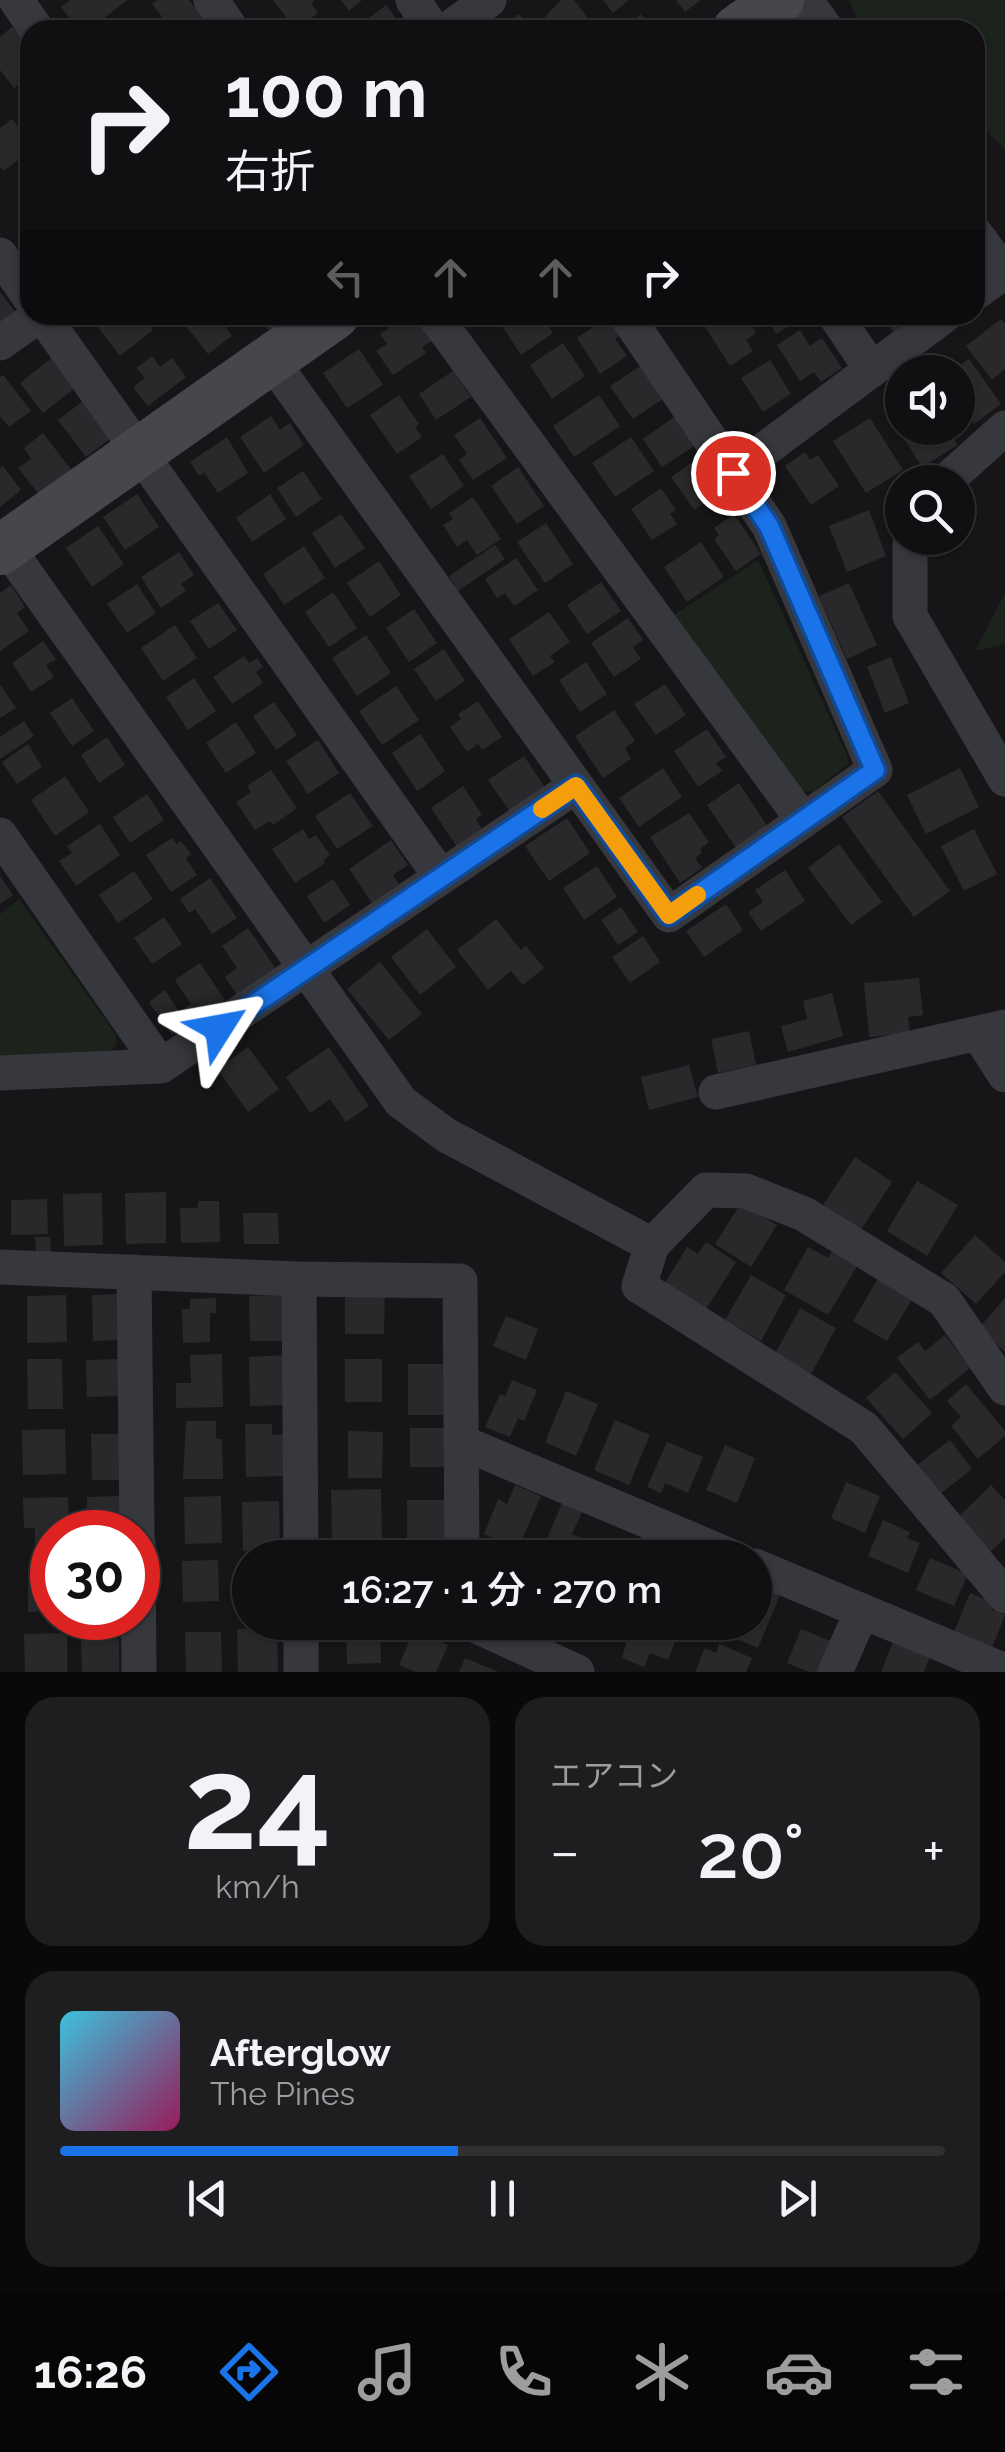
<!DOCTYPE html>
<html lang="ja">
<head>
<meta charset="utf-8">
<style>
	body { margin:0; font-family:Raleway,"Noto Sans JP",sans-serif; background:#1e1e20; color:#f1f3f6; height:100vh; display:flex; flex-direction:column; font-size:38px; white-space:nowrap }
	* { box-sizing:border-box; margin:0 }
	p { font-size:32px; color:#9c9d9f }
	.icon { flex:none; width:55px; height:55px; fill:none; stroke:currentColor; stroke-width:2; stroke-linecap:round; stroke-linejoin:round }
	.map { position:relative; height:1672px; overflow:hidden }
	.drawer { display:flex; flex-direction:column; gap:25px; padding:25px; background:#09090a; flex:1 }
	.drawer>* { flex:none }
	.top-card { position:absolute; left:20px; top:20px; width:965px; height:305px; border-radius:30px; box-shadow:0 2px 8px #0004,0 0 0 2px #303032; background:#101012; color:#f1f3f6; overflow:hidden }
	.fabs { position:absolute; left:885px; top:355px; display:grid; gap:20px }
	.fabs a { display:grid; place-items:center; width:90px; height:90px; border-radius:50%; background:#101012; box-shadow:0 2px 8px #0004,0 0 0 2px #303032; font-size:50px }
	.speed { position:absolute; left:30px; top:1510px; display:flex; gap:20px; font-size:50px; font-weight:700; text-align:center }
	.speed>* { display:grid; place-content:center; width:130px; height:130px; border-radius:50%; background:#101012; box-shadow:0 2px 8px #0004,0 0 0 2px #303032; line-height:1 }
	.speed .limit { border:15px solid #d22; background:#fff; color:#111 }
	.pin { position:absolute; display:grid; place-items:center; width:85px; height:85px; color:#fff; margin:-42px; border:5px solid #fff; border-radius:50%; box-shadow:0 2px 10px #0007 }
	.me { position:absolute; width:110px; margin:-55px; rotate:56deg; stroke-linejoin:round; filter:drop-shadow(0 0 8px #0008) }
	.turn { display:flex; align-items:center; gap:35px; height:210px; padding:0 40px; font-size:45px }
	.turn .icon { width:130px; height:130px; stroke-width:2.5 }
	.turn b { display:block; font-size:70px; line-height:85px }
	.lanes { display:flex; align-items:center; height:95px; padding:0 40px; background:#0003; justify-content:center; gap:50px; direction:ltr }
	.lanes .off { opacity:.35 }
	.big { font-size:75px; font-weight:600; line-height:1.1 }
	.drawer .tile { flex:1; display:flex; flex-direction:column; justify-content:center; gap:15px; min-width:0; padding:0 35px; border-radius:30px; background:#1e1e20 }
	.drawer .dial { align-items:center; gap:0 }
	.dial b { font-size:130px; line-height:1 }
	.song { display:flex; align-items:center; gap:30px }
	.cover { width:120px; height:120px; border-radius:15px; background:linear-gradient(135deg,hsl(190 70% 55%),hsl(330 70% 35%)) }
	.played { height:10px; border-radius:5px; background:linear-gradient(90deg,#1a73e8 45%,#303032 45%) }
	.keys { display:flex; justify-content:space-around; direction:ltr }
	.heat { display:flex; justify-content:space-between; align-items:center; font-size:55px; direction:ltr }
	.drawer .tiles { flex:1; display:grid; gap:25px; grid-template-columns:1fr 1fr }
	.tile:last-child { grid-column:span 2 }
	.trip { position:absolute; left:232px; top:1540px; width:540px; height:100px; border-radius:50px; background:#101012; box-shadow:0 2px 8px #0004,0 0 0 2px #303032; font-weight:600; line-height:100px; text-align:center }
	.tab-bar { display:flex; height:160px; justify-content:space-around; align-items:center; background:#060607; color:#9c9d9f }
	.tab-bar .icon { width:70px; height:70px }
	.tab-bar .current { color:#1a73e8 }
	.tab-bar b { font-size:45px; color:#f1f3f6 }
	.map>svg:first-child { display:block }
	.green { fill:#1c231d }
	.building { fill:#29292c }
	.lines { fill:none; stroke-linecap:round; stroke-linejoin:round }
	.street { stroke:#37383d; stroke-width:35 }
	.secondary { stroke:#45474d; stroke-width:50 }
	.route-casing { stroke:#114b97; stroke-width:25 }
	.route { stroke:#1a73e8; stroke-width:18 }
	.slow { stroke:#f59e0b; stroke-width:18 }
</style>
</head>
<body>
<div class="map">
<svg width="1005" height="1672" viewBox="0 0 1005 1672">
	<rect width="100%" height="100%" fill="#161618"/>
	<path class="green" d="M849,0H1005V150L975,119V30H862Z
		M758,560L847,755L848,764L813,792L799,791L671,617Z
		M1005,593V644L975,651Z
		M19,899L116,1035V1045L108,1053L0,1058V914Z"/>
	<path class="building" d="M70,0H127L89,30H79L61,7Z
		M158,0H189L206,22L196,30H172L152,4Z
		M273,0H315L311,4L318,13L296,30Z
		M341,0H362L349,11Z
		M561,0H574L594,26L589,30H552L543,19Z
		M603,0H629L613,13Z
		M676,0H701L685,12Z
		M386,5L405,30H353Z
		M519,14L531,30H499Z
		M641,14L653,30H621Z
		M13,26L30,48V60L20,68L28,78L14,88L0,70V37Z
		M12,119L30,142V151L4,171L0,167V128Z
		M0,292L16,313L0,325Z
		M97,315H142L153,330L120,356L92,319Z
		M200,315H217L232,336L208,354L186,326Z
		M257,315H289L269,331Z
		M408,315H414L432,341L422,347L426,353L393,375L376,351L387,344L380,334Z
		M495,315H541L553,333L521,355Z
		M555,315H580L563,326Z
		M719,315H730L733,321L745,315L756,333L746,340L753,351L730,366L704,325Z
		M765,315H806L776,334Z
		M872,315H919L893,332L886,321L879,326Z
		M608,317L620,336L615,339L627,356L600,374L577,338Z
		M1001,319L1005,324V369L992,380L966,346Z
		M800,330L810,346L822,338L842,368L821,382L814,372L800,381L777,345Z
		M563,343L585,376L552,399L530,365Z
		M359,349L383,385L347,408L323,373Z
		M152,356L160,367L172,358L186,377L148,406L133,387L145,378L136,368Z
		M53,357L76,387L43,413L20,383Z
		M969,359L1001,404L974,424L958,401V372H950Z
		M770,360L791,394L763,412L741,378Z
		M642,365L664,398L633,419L610,386Z
		M453,371L471,397L436,420L419,394Z
		M3,375L31,411L9,427L0,416V377Z
		M399,395L419,424L415,427L422,437L397,454L370,415Z
		M599,395L620,426L574,457L553,426Z
		M902,395V428H947L958,445L922,467L884,407Z
		M83,401L111,438L86,457L58,420Z
		M679,414L699,443L662,467L643,439Z
		M271,416L280,430L290,423L304,445L264,473L240,437Z
		M480,418L507,458L473,480L459,460L467,454L454,435Z
		M870,418L903,470L866,493L833,441Z
		M43,433L73,472L41,497L18,468L31,459L24,448Z
		M227,437L248,473L218,493L204,472L199,476L190,462Z
		M631,437L654,471L615,497L592,463Z
		M805,452L810,460L818,455L839,486L811,505L785,466Z
		M705,453L728,487L694,510L671,477Z
		M443,454L464,486L431,509L409,476Z
		M3,466L21,490L0,507V468Z
		M518,467L544,506L517,524L491,486Z
		M303,471L322,499L296,517L277,488Z
		M661,488L676,510L670,514L677,524L652,540L631,509Z
		M137,494L159,527L125,550L103,517Z
		M270,494L286,519L252,542L236,518Z
		M473,497L501,539L477,555L467,540L457,547L443,525L453,519L449,513Z
		M869,510L886,556L847,572L829,526Z
		M341,514L365,548L335,568L312,533Z
		M734,514L761,554L736,571L714,539L719,535L714,528Z
		M546,523L573,564L545,583L517,542Z
		M98,526L124,564L92,587L66,548Z
		M701,542L724,577L687,602L664,567Z
		M495,545L505,559L458,591L449,576Z
		M304,546L325,578L284,605L263,574Z
		M179,552L194,575L181,584L186,591L161,608L141,577Z
		M516,558L538,590L514,606L505,593L497,598L485,579Z
		M379,561L401,595L370,617L347,583Z
		M601,582L621,611L587,634L567,605Z
		M849,583L877,645L847,659L819,596Z
		M137,584L156,613L127,633L107,604Z
		M11,585L25,607L17,613L29,631L0,651V593Z
		M333,592L357,628L329,647L305,612Z
		M218,603L237,630L209,649L190,621Z
		M414,609L437,643L409,662L386,628Z
		M549,612L570,642L550,656L555,662L533,676L509,639Z
		M628,618L643,640L633,647L641,659L614,677L591,643Z
		M175,625L197,658L163,681L141,648Z
		M366,635L391,673L357,696L332,658Z
		M43,641L56,659L46,665L54,677L31,692L12,663Z
		M444,649L465,681L436,701L414,669Z
		M244,656L249,663L257,658L263,667L256,672L263,683L232,704L213,677Z
		M891,657L909,703L885,713L867,667Z
		M586,662L607,694L580,712L559,680Z
		M194,678L216,711L188,730L166,697Z
		M0,684L16,708L0,718Z
		M665,684L686,715L656,735L634,704Z
		M396,686L419,720L382,745L359,711Z
		M72,698L94,731L72,746L50,713Z
		M478,701L502,737L482,750L478,744L467,752L450,727L461,719L458,714Z
		M274,702L297,735L276,750L253,716Z
		M614,710L635,741L625,748L631,759L603,778L575,736Z
		M24,721L34,736L0,759V737Z
		M236,722L256,753L226,773L206,743Z
		M707,729L726,757L716,763L722,771L698,787L674,751Z
		M420,734L445,771L417,791L392,753Z
		M107,737L125,765L99,783L81,755Z
		M318,740L339,773L308,794L286,761Z
		M28,744L42,767L17,784L2,762Z
		M524,756L546,789L511,813L488,780Z
		M663,768L682,797L639,827L619,798Z
		M960,768L979,807L926,834L907,795Z
		M271,770L297,808L273,825L270,821L255,830L236,802L251,792L247,786Z
		M65,776L89,812L55,836L31,800Z
		M739,783L768,827L736,848L707,805Z
		M463,786L482,815L476,819L484,833L459,850L431,808Z
		M878,791L950,891L914,917L842,817Z
		M350,793L373,826L337,849L315,816Z
		M147,794L164,820L130,843L113,817Z
		M689,813L709,842L700,849L702,853L695,858L702,868L680,883L650,837Z
		M567,818L590,853L549,881L525,846Z
		M100,824L120,855L76,886L59,861L72,853L67,846Z
		M303,829L309,839L316,835L330,855L324,860L325,863L295,883L272,849Z
		M974,829L997,874L964,891L941,846Z
		M172,838L176,844L181,841L191,854L186,858L197,875L171,892L146,855Z
		M391,840L408,865L393,875L399,884L372,903L349,869Z
		M839,844L882,902L851,925L808,868Z
		M597,866L617,897L584,920L563,888Z
		M785,870L805,901L761,931L748,912L763,902L755,890Z
		M134,871L153,899L118,923L99,895Z
		M0,876L13,895L0,904Z
		M210,878L237,918L212,934L195,909L189,913L180,899Z
		M333,879L350,905L324,923L307,896Z
		M726,904L743,930L704,957L686,931Z
		M621,907L638,932L618,945L601,920Z
		M164,917L182,944L152,964L134,938Z
		M496,919L521,950L526,946L544,968L523,985L511,971L488,990L457,950Z
		M248,928L278,972L239,998L225,977L237,968L222,946Z
		M427,929L456,967L420,995L391,957Z
		M643,936L660,962L630,983L612,957Z
		M380,962L422,1014L389,1040L347,989Z
		M200,963L225,1000L191,1023L183,1009L191,1004L175,980Z
		M919,978L923,1015L908,1017L910,1033L869,1037L864,983Z
		M165,990L188,1025L172,1035L149,1002Z
		M832,993L843,1036L788,1052L781,1026L807,1019L803,1001Z
		M749,1031L756,1065L718,1073L711,1039Z
		M248,1047L279,1089L248,1112L217,1069Z
		M329,1047L369,1106L346,1122L330,1099L310,1113L286,1077Z
		M689,1065L698,1097L649,1110L641,1077Z
		M855,1157L892,1182L859,1233L821,1208Z
		M917,1181L958,1205L927,1256L887,1231Z
		M166,1192V1243L126,1244L125,1193Z
		M102,1193L103,1245L64,1246L63,1194Z
		M47,1199L48,1234L11,1235V1200Z
		M198,1201H219L220,1242L181,1243L180,1208H198Z
		M741,1203L777,1225L751,1267L715,1244Z
		M243,1213H278L279,1244H244Z
		M975,1235L1005,1262V1272L976,1304L941,1273Z
		M35,1237H50L51,1252H36Z
		M706,1242L736,1262L703,1314L662,1288L687,1247L698,1254Z
		M808,1247L828,1258L834,1248L859,1263L828,1315L784,1290Z
		M751,1275L786,1295L761,1341L725,1320Z
		M880,1275L914,1296L887,1341L853,1321Z
		M345,1292H385L384,1334H345Z
		M123,1294V1340L93,1341L92,1295Z
		M66,1295L67,1342L27,1343V1296Z
		M287,1295L288,1341H250L249,1296Z
		M216,1298V1313H210V1342L183,1343L182,1309H190V1299Z
		M1005,1298V1352L978,1329Z
		M800,1308L836,1328L811,1374L775,1354Z
		M506,1316L538,1329L526,1360L493,1346Z
		M945,1335L970,1368L930,1400L897,1358L918,1342L925,1351Z
		M222,1354L223,1407L176,1408V1383H191L190,1355Z
		M286,1355L287,1405L250,1406L249,1357Z
		M27,1359H62L63,1409H28Z
		M118,1359V1396L87,1397L86,1360Z
		M345,1359H382V1402H345Z
		M408,1364H450V1415H408Z
		M895,1372L932,1413L903,1439L866,1398Z
		M512,1380L537,1390L524,1421L518,1418L510,1437L485,1427L500,1394L505,1396Z
		M966,1384L1005,1431V1436L978,1459L951,1426L961,1417L947,1401Z
		M566,1391L598,1404L576,1456L545,1442Z
		M615,1420L650,1435L629,1485L594,1470Z
		M186,1421H216V1439H222L223,1479H183Z
		M245,1424H272V1435L286,1434L287,1476L246,1477Z
		M410,1428H449V1467H410Z
		M65,1429L66,1474L23,1475L22,1430Z
		M348,1431L383,1432L382,1478H348Z
		M91,1434H123L124,1480H92Z
		M950,1440L972,1469L935,1498L913,1468Z
		M667,1442L703,1457L688,1493L665,1483L661,1493L647,1487Z
		M725,1445L755,1458L737,1503L706,1490Z
		M846,1482L880,1496L865,1533L831,1518Z
		M515,1485L541,1496L518,1549L484,1534L498,1499L507,1504Z
		M991,1485L1005,1500V1538L987,1555L954,1521Z
		M381,1489L382,1540H332L331,1490Z
		M120,1496L121,1532H87V1497Z
		M221,1496L222,1543L185,1544L184,1497Z
		M68,1497L69,1532H52V1545L35,1546V1528H24L23,1498Z
		M407,1500H449L448,1541H407Z
		M279,1501L280,1550L243,1551L242,1502Z
		M562,1503L582,1512L572,1534L581,1538L573,1558H564L543,1548Z
		M883,1520L910,1532L907,1538L920,1543L908,1573L868,1556Z
		M617,1540L649,1554L648,1558H610Z
		M381,1551V1558H344V1552Z
		M930,1558L968,1574L954,1606L916,1590Z
		M218,1560L219,1601L183,1602L182,1561Z
		M244,1566H250V1614H245Z
		M28,1568H52V1611L28,1612Z
		M755,1584L780,1595L758,1648L712,1628L714,1622H755Z
		M970,1593L994,1603L992,1610L1005,1615L992,1648L954,1632Z
		M346,1622H380L381,1663L347,1664Z
		M565,1622H605L597,1641L564,1627Z
		M632,1622L682,1624L668,1660L650,1653L644,1667L622,1658Z
		M277,1628L278,1672H238L237,1629Z
		M801,1629L838,1644L826,1672H809L787,1663Z
		M414,1630L448,1645L436,1672H416L399,1665Z
		M185,1632H221L222,1672H186Z
		M67,1633V1672H25L24,1634Z
		M119,1639V1672H82L81,1641Z
		M893,1642L930,1657L924,1672H881Z
		M719,1644L752,1658L746,1672H695L705,1648L716,1653Z
		M465,1658L499,1672H459Z"/>
	<g class="lines">
		<path class="street" d="M16,0L37,30
			M211,0L232,30
			M413,0L433,30
			M805,0L827,30
			M447,30L489,0
			M975,233L1005,274
			M0,255L30,298
			M975,293L1004,272
			M42,315L441,877
			M434,315L803,820
			M835,315L872,370
			M0,343L40,315
			M271,360L669,915L875,770L769,526L626,315
			M733,473L945,315
			M945,482L1005,428
			M914,538L910,545V616L1005,779
			M6,546L401,1102L446,1135L652,1245L639,1286L864,1428L1005,1596
			M0,835L161,1066
			M978,1033L1005,1075
			M0,1073L161,1066L576,786
			M716,1092L1005,1027
			M652,1245L706,1190L746,1191L804,1214L944,1300L1005,1388
			M0,1267L299,1279L301,1558
			M134,1272L137,1532
			M299,1279L460,1281L462,1558
			M461,1442L735,1558
			M138,1542L139,1672
			M755,1566L1005,1671
			M301,1622V1672
			M468,1622L577,1672
			M835,1672L862,1611"/>
		<path class="secondary" d="M737,30L779,0
			M0,550L334,315"/>
	</g>
	<g class="lines">
		<g class="route-casing">
			<path id="route" d="M219,1028L576,786L669,915L875,770L769,526L733,473"/>
		</g>
		<use href="#route" class="route"/>
		<path class="slow" d="M542,809L576,786L669,915L697,895"/>
	</g>
</svg>
<div class="fabs">
<a><svg class="icon" aria-label="sound" viewBox="0 0 24 24"><path d="M4 9h4l5-4v14l-5-4H4zM17 9q2 3 0 6"/></svg></a>
<a><svg class="icon" aria-label="search" viewBox="0 0 24 24"><circle cx="10" cy="10" r="6"/><path d="M15 15l6 6"/></svg></a>
</div>
<div class="speed"><div class="limit">30</div></div>
<div class="pin" style="left:733px;top:473px;background:#d93025"><svg class="icon" aria-label="arrive" viewBox="0 0 24 24"><path d="M6 21V4h12l-3 4 3 4H6"/></svg></div>
<svg class="me" style="left:219px;top:1028px" viewBox="-20 -20 40 40"><path d="M0-17L14 15 0 8-14 15z" fill="#1a73e8" stroke="#fff" stroke-width="4"/></svg>
<div class="trip">16:27 · 1 分 · 270 m</div>
<div class="top-card">
<div class="turn"><svg class="icon" aria-label="right" viewBox="0 0 24 24"><path d="M7 20v-9h11M14 6l5 5-5 5"/></svg><div><b>100 m</b>右折</div></div>
<div class="lanes"><svg class="icon off" aria-label="left" viewBox="0 0 24 24"><path d="M17 20v-9H6M10 6l-5 5 5 5"/></svg><svg class="icon off" aria-label="ahead" viewBox="0 0 24 24"><path d="M12 20V5M6 11l6-6 6 6"/></svg><svg class="icon off" aria-label="ahead" viewBox="0 0 24 24"><path d="M12 20V5M6 11l6-6 6 6"/></svg><svg class="icon" aria-label="right" viewBox="0 0 24 24"><path d="M7 20v-9h11M14 6l5 5-5 5"/></svg></div>
</div>
</div>
<section class="drawer">
<div class="tiles">
<div class="tile dial"><b>24</b><p>km/h</p></div>
<div class="tile"><p>エアコン</p>
<div class="heat"><a>−</a><b class="big">20°</b><a>+</a></div>
</div>
<div class="tile">
<div class="song"><i class="cover"></i><div><b>Afterglow</b><p>The Pines</p></div></div>
<div class="played"></div>
<div class="keys"><svg class="icon" aria-label="previous" viewBox="0 0 24 24"><path d="M18 5L8 12l10 7zM5 5v14"/></svg><svg class="icon" aria-label="pause" viewBox="0 0 24 24"><path d="M8 5v14M16 5v14"/></svg><svg class="icon" aria-label="next" viewBox="0 0 24 24"><path d="M6 5l10 7-10 7zM19 5v14"/></svg></div>
</div>
</div>
</section>
<nav class="tab-bar">
<b>16:26</b>
<svg class="icon current" aria-label="directions" viewBox="0 0 24 24"><path d="M12 3l9 9-9 9-9-9zM9 14v-3h6M13 9l2 2-2 2"/></svg>
<svg class="icon" aria-label="music" viewBox="0 0 24 24"><path d="M9 18V5l10-2v13"/><circle cx="6" cy="18" r="3"/><circle cx="16" cy="16" r="3"/></svg>
<svg class="icon" aria-label="phone" viewBox="0 0 24 24"><path d="M5 4h4l2 5-3 2q2 4 5 5l2-3 5 2v4C11 20 4 13 5 4z"/></svg>
<svg class="icon" aria-label="climate" viewBox="0 0 24 24"><path d="M12 3v18M4 7l16 10M4 17L20 7"/></svg>
<svg class="icon" aria-label="car" viewBox="0 0 24 24"><path d="M5 17H2v-5l4-1 3-4h7l3 4 3 1v5h-3M9 17h6M6 11h13"/><circle cx="7" cy="17" r="2"/><circle cx="17" cy="17" r="2"/></svg>
<svg class="icon" aria-label="filters" viewBox="0 0 24 24"><path d="M4 7h16M4 17h16"/><circle cx="9" cy="7" r="2"/><circle cx="15" cy="17" r="2"/></svg>
</nav>
</body>
</html>
